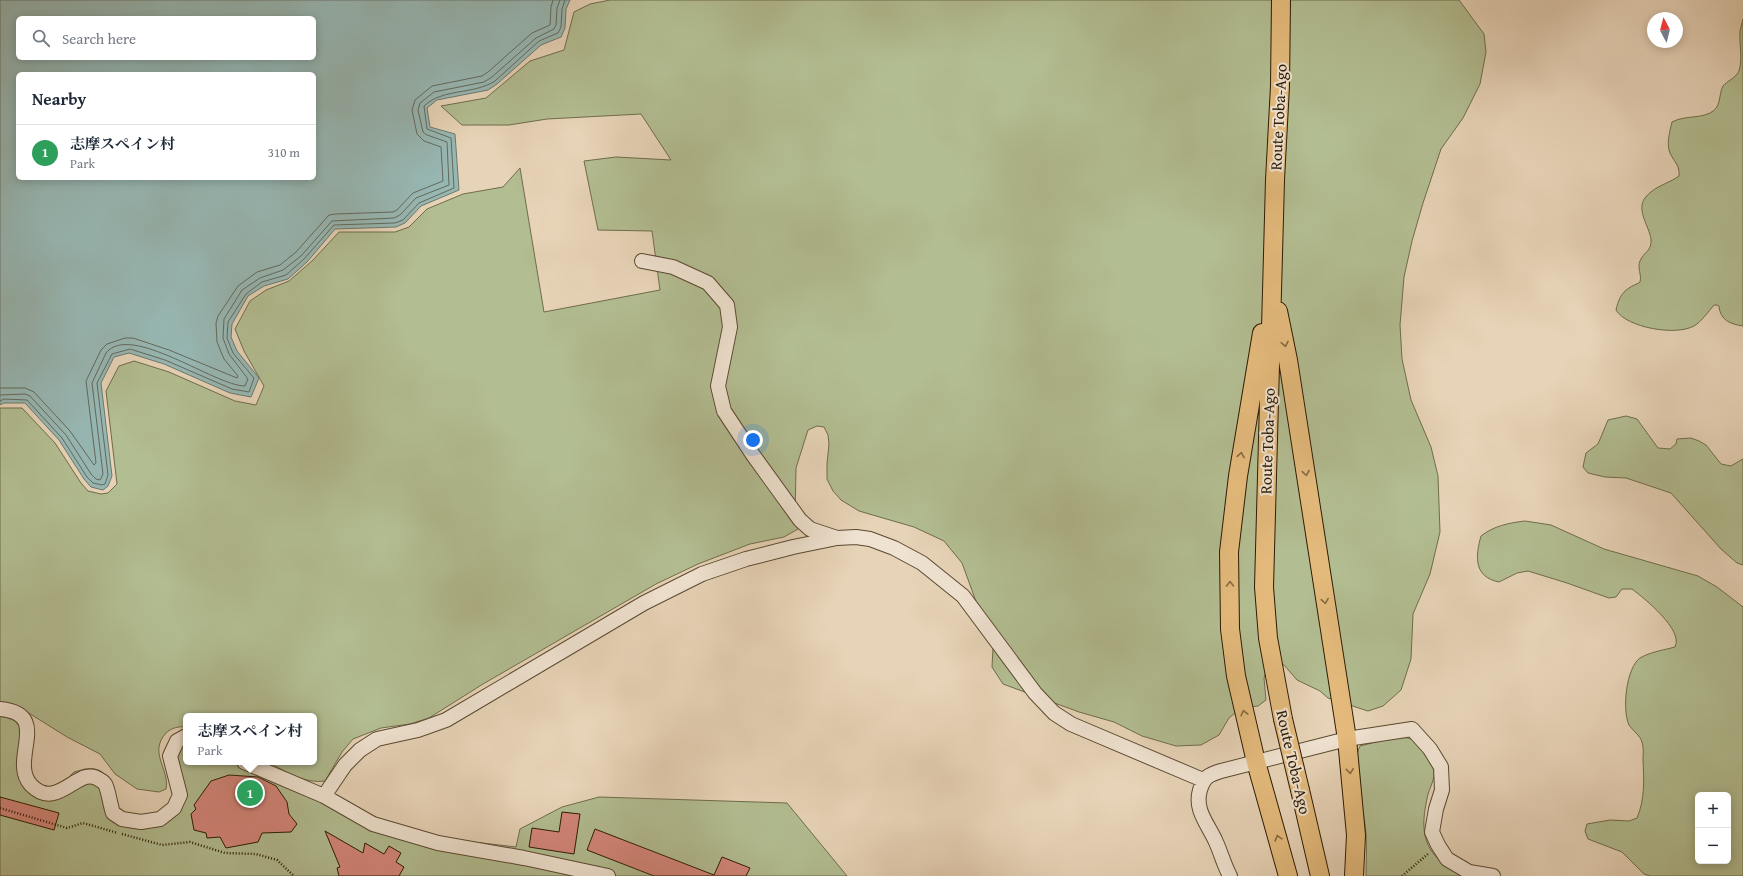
<!DOCTYPE html>
<meta charset="utf-8">
<style>
body{margin:0;font-family:"Gentium Book Plus","Noto Serif JP",serif;background:#f2f2f3;color:#1f2937}
.controls{position:absolute;right:12px;bottom:12px;display:grid;overflow:hidden;border-radius:6px;box-shadow:0 2px 10px #0003}
.controls button{width:36px;height:36px;display:grid;place-items:center;padding:0;border:0;border-bottom:1px solid #e0e1e3;background:#fff;color:#1f2937;font:20px sans-serif}
.compass{position:absolute;left:1647px;top:12px;width:36px;height:36px;border-radius:50%;background:#fff;box-shadow:0 2px 10px #0003;rotate:353deg}
.you{position:absolute;left:753px;top:440px;width:14px;height:14px;margin:-10px;border:3px solid #fff;border-radius:50%;background:#1a73e8;box-shadow:0 0 0 6px #1a73e833}
.badge{display:grid;place-items:center;width:26px;height:26px;border-radius:50%;background:#b45309;color:#fff;font-size:13px;font-weight:700}
.pin{position:absolute;translate:-50% -50%;border:2px solid #fff;box-shadow:0 1px 4px #0006}
.popup{position:absolute;left:183px;top:713px;width:134px;height:52px;box-sizing:border-box;display:grid;place-content:center;border-radius:6px;background:#fff;filter:drop-shadow(0 1px 3px #0005);font-size:13px;white-space:nowrap;color:#747a83}
.popup b{font-size:15px;color:#1f2937}
.popup::after{content:'';position:absolute;left:50%;top:100%;margin-left:-8px;border:8px solid transparent;border-top-color:#fff}
.list{margin:0;padding:0;list-style:none}
h2{display:flex;justify-content:space-between;align-items:center;height:52px;margin:0;padding:0 16px;font-size:17px}
h2 small{font-size:13px;font-weight:400;color:#747a83}
.list li{display:grid;grid-template-columns:26px 1fr auto;gap:12px;align-items:center;box-sizing:border-box;height:56px;padding:0 16px;border-top:1px solid #e0e1e3}
.list b{display:block;font-size:15px;white-space:nowrap}
.list p{margin:0;font-size:13px;white-space:nowrap;color:#747a83}
.list em{font-size:13px;font-style:normal;color:#747a83}
.icon{flex:none;width:22px;height:22px;fill:none;stroke:currentColor;stroke-width:2;stroke-linecap:round;stroke-linejoin:round}
.map{position:relative;flex:none;width:1743px;height:876px;overflow:hidden}
.search{position:absolute;background:#fff;box-shadow:0 2px 10px #0003;left:16px;top:16px;width:300px;height:44px;display:flex;align-items:center;gap:10px;box-sizing:border-box;padding:0 14px;border-radius:6px;color:#747a83;font-size:15px}
.panel{position:absolute;background:#fff;box-shadow:0 2px 10px #0003;left:16px;top:72px;width:300px;height:108px;border-radius:6px}
.map>svg:first-child{display:block}
.green{fill:#b2bd91;stroke:#6f6c4a;fill-rule:evenodd}
.water{fill:#97b7b3;stroke:#6c796d;fill-rule:evenodd}
.lines{fill:none;stroke-linecap:round;stroke-linejoin:round}
.shore{stroke:#62695c;stroke-width:1}
.building{fill:#d4867a;stroke:#2c1b04}
.minor-casing{stroke:#5b4931;stroke-width:16}
.major-casing{stroke:#2c1b04;stroke-width:20}
.path{stroke:#2c1b04;stroke-width:2.5;stroke-dasharray:1 2;stroke-linecap:butt}
.minor{stroke:#efe2d0;stroke-width:14}
.major{stroke:#e4ba7c;stroke-width:18}
.major-bridge-casing{stroke:#2c1b04;stroke-width:20;stroke-linecap:butt}
.major-bridge{stroke:#e4ba7c;stroke-width:18}
.oneway{stroke:#886a40}
.labels{text-anchor:middle;stroke-width:4;stroke-linejoin:round;paint-order:stroke}
.street-label{font-size:16px;fill:#2c1b04;stroke:#efe2d0}
</style>
<div class="map">
<svg width="1743" height="876" viewBox="0 0 1743 876">
<rect width="100%" height="100%" fill="#e7d3b7"/>
<filter id="stains"><feTurbulence type="fractalNoise" baseFrequency=".005" numOctaves="4"/><feColorMatrix values="0 0 0 0 .2 0 0 0 0 .09 0 0 0 0 .02 0 0 0 .5 -.17"/></filter>
<radialGradient id="worn" r=".72"><stop offset=".6" stop-color="#630" stop-opacity="0"/><stop offset="1" stop-color="#630" stop-opacity=".3"/></radialGradient>
<path class="green" d="M 610,0 L 1459,0 L 1484,34 L 1486,52 L 1480,84 L 1463,118 L 1441,149 L 1423,203 L 1412,241 L 1404,277 L 1400,325 L 1402,359 L 1411,400 L 1431,447 L 1438,476 L 1440,532 L 1430,574 L 1413,614 L 1411,659 L 1401,690 L 1383,706 L 1368,711 L 1328,698 L 1320,691 L 1297,680 L 1284,665 L 1276,664 L 1267,668 L 1264,678 L 1266,700 L 1258,706 L 1241,708 L 1229,718 L 1219,735 L 1201,745 L 1176,746 L 1142,736 L 1114,722 L 1079,712 L 1003,684 L 992,667 L 993,648 L 962,563 L 944,541 L 914,527 L 859,511 L 841,500 L 833,491 L 827,479 L 827,464 L 829,444 L 828,435 L 824,427 L 817,426 L 808,430 L 796,468 L 795,517 L 800,524 L 798,529 L 784,537 L 750,544 L 698,564 L 656,584 L 483,684 L 429,718 L 410,724 L 381,728 L 353,739 L 342,752 L 325,781 C 304,784 286,771 267,762 L 314,762 L 314,716 L 186,716 L 186,727 C 179,726 171,728 166,733 C 148,753 170,769 166,789 L 159,792 L 137,789 L 115,774 L 100,754 L 67,737 L 24,710 L 13,705 L 0,704 L 0,408 L 22,408 L 55,443 L 81,483 L 88,491 L 101,494 L 108,493 L 117,484 L 106,391 L 119,366 L 134,361 L 169,372 L 235,401 L 256,405 L 264,386 L 244,351 L 235,329 L 250,301 L 266,290 L 289,281 L 312,261 L 339,232 L 395,232 L 409,227 L 427,209 L 463,194 L 503,187 L 520,168 L 544,312 L 660,290 L 652,231 L 598,230 L 584,161 L 616,157 L 671,160 L 641,114 L 547,119 L 509,125 L 462,125 L 441,106 L 486,98 L 530,61 L 564,50 L 574,12 L 590,4 Z
M 1743,19 L 1743,326 C 1730,324 1720,320 1719,306 L 1717,305 L 1714,305 C 1708,312 1702,321 1694,326 C 1676,336 1627,328 1616,310 C 1618,301 1621,293 1629,288 C 1633,285 1636,285 1640,282 C 1642,275 1637,268 1640,261 C 1644,251 1652,252 1651,239 C 1649,226 1636,210 1645,198 C 1654,186 1668,184 1679,176 C 1680,165 1674,162 1670,153 C 1666,144 1670,131 1672,122 C 1686,115 1697,119 1710,113 C 1722,107 1718,96 1723,86 C 1727,81 1736,78 1739,71 C 1743,58 1739,44 1740,31 C 1741,27 1742,23 1743,19 Z
M 1626,416 L 1637,419 L 1658,448 L 1670,449 L 1676,444 L 1677,439 L 1691,438 L 1699,441 L 1706,445 L 1721,464 L 1731,466 L 1743,459 L 1743,565 L 1737,563 L 1721,549 L 1671,493 L 1626,478 L 1605,477 L 1588,473 L 1583,467 L 1586,453 L 1598,444 L 1608,420 Z
M 1525,521 L 1551,525 L 1604,549 L 1698,576 L 1717,587 L 1743,607 L 1743,876 L 1650,876 L 1644,874 L 1622,852 L 1588,839 L 1585,831 L 1587,824 L 1610,820 L 1629,821 L 1637,818 C 1645,799 1644,780 1643,760 C 1643,755 1644,747 1642,742 C 1640,735 1633,731 1629,725 C 1622,710 1626,668 1640,658 C 1650,652 1664,650 1675,647 C 1684,630 1644,598 1632,589 L 1622,589 L 1616,597 L 1609,598 L 1567,583 L 1528,571 L 1517,573 L 1499,582 C 1474,577 1475,557 1481,536 C 1494,526 1508,523 1525,521 ZM 1698,795 L 1728,795 L 1728,861 L 1698,861 Z
M 0,705 L 32,725 L 33,745 L 28,762 L 29,775 L 47,789 L 60,786 L 74,772 L 85,769 L 94,769 L 102,772 L 109,779 L 114,805 L 124,815 L 159,815 L 173,799 C 173,795 174,790 173,786 C 172,779 167,772 165,765 C 160,747 172,737 186,730 L 186,762 L 262,762 L 388,823 L 440,838 L 516,847 L 520,829 L 562,807 L 599,797 L 787,803 L 847,876 L 0,876 Z
M 1392,738 C 1397,738 1403,737 1408,738 C 1422,741 1436,762 1434,776 C 1433,782 1430,788 1428,794 C 1422,821 1419,845 1444,864 C 1449,868 1455,873 1462,876 L 1366,876 C 1366,863 1367,849 1366,835 C 1365,810 1349,768 1360,746 Z"/>
<path class="water" d="M 0,0 L 570,0 L 566,9 L 565,28 L 561,37 L 541,45 L 497,84 L 488,90 L 437,100 L 427,108 L 430,127 L 455,134 L 459,190 L 421,206 L 405,223 L 396,227 L 335,229 L 307,262 L 288,279 L 264,286 L 248,296 L 232,324 L 231,337 L 237,351 L 259,378 L 251,397 L 230,393 L 164,364 L 129,353 L 114,357 L 101,383 L 112,476 L 108,486 L 103,490 L 91,487 L 84,479 L 59,440 L 25,403 L 4,403 L 0,405 ZM 18,18 L 314,18 L 314,58 L 18,58 ZM 18,74 L 314,74 L 314,178 L 18,178 Z"/>
<g class="lines">
<path class="shore" d="M 0,388 L 25,388 L 34,392 L 70,431 L 94,465 L 96,463 L 86,381 L 101,350 L 107,344 L 125,338 L 133,338 L 169,350 L 237,378 L 238,376 L 224,359 L 217,342 L 216,323 L 218,316 L 238,286 L 257,272 L 280,265 L 296,252 L 329,215 L 336,214 L 393,212 L 397,210 L 413,193 L 443,181 L 441,147 L 424,141 L 417,134 L 412,110 L 415,100 L 432,86 L 482,76 L 488,72 L 532,33 L 550,25 L 551,7 L 553,0
M 0,395 L 25,394 L 30,396 L 66,435 L 91,474 L 96,479 L 100,480 L 103,474 L 92,383 L 106,353 C 130,322 215,386 245,386 L 248,379 L 229,354 L 223,338 L 224,319 L 242,290 L 260,278 L 283,270 L 301,256 L 332,221 L 394,218 L 400,215 L 416,198 L 449,185 L 447,142 L 427,135 L 423,132 L 418,110 L 420,103 L 434,92 L 484,82 L 492,77 L 536,38 L 554,29 L 556,25 L 557,8 L 560,0
M 0,401 L 4,399 L 27,400 L 62,438 L 87,477 L 93,483 L 102,485 L 105,484 L 108,475 L 97,383 L 112,354 L 130,349 L 165,360 L 232,389 L 249,392 L 254,378 L 233,353 L 227,338 L 228,322 L 246,294 L 262,282 L 286,275 L 304,259 L 334,225 L 395,223 L 403,220 L 419,203 L 454,188 L 451,138 L 427,129 L 424,106 C 443,88 473,95 495,81 L 539,41 L 558,33 L 561,27 L 562,9 L 565,0"/>
</g>
<path class="building" d="M 229,775 L 258,777 L 276,786 L 287,802 L 289,814 L 297,824 L 291,832 L 262,833 L 258,842 L 226,848 L 220,837 L 207,838 L 206,833 L 194,830 L 191,814 L 196,809 L 194,805 L 211,781 Z
M 0,797 L 59,813 L 54,830 L 0,815 Z
M 562,812 L 580,814 L 574,854 L 529,847 L 532,828 L 559,832 Z
M 595,829 L 714,875 L 722,857 L 750,868 L 746,876 L 654,876 L 587,850 Z
M 325,831 L 363,853 L 365,843 L 384,854 L 389,846 L 401,853 L 396,862 L 404,867 L 399,876 L 339,876 L 337,868 L 340,867 Z"/>
<g class="lines">
<defs>
<path id="minor" d="M 642,261 L 673,267 L 708,283 L 727,305 L 730,327 L 718,386 L 724,411 L 753,455 L 800,520 L 810,529 L 837,538
M 0,709 C 53,714 8,760 31,785 C 58,813 79,763 100,780 C 102,781 105,783 106,786 C 109,794 110,804 113,813 L 122,819 L 141,822 L 160,819 L 174,808 L 180,795 L 170,756 L 177,741 L 186,736
M 244,762 L 324,796 L 373,824 L 438,843 L 524,858 L 608,876
M 324,796 L 345,765 L 360,750 L 377,739 L 418,730 L 446,720 L 644,603 L 702,574 L 746,559 L 793,547 L 837,538 L 856,537 L 870,539 L 894,548 L 922,563 L 963,596 L 1035,693 L 1054,713 L 1071,724 L 1203,780
M 1230,876 C 1224,865 1221,853 1216,842 C 1208,824 1194,810 1200,790 C 1204,777 1208,775 1221,771 L 1347,739 L 1412,729 L 1430,749 L 1441,767 L 1442,790 L 1436,809 L 1432,832 L 1438,845 L 1447,859 L 1469,872 L 1493,876"/>
<path id="major" d="M 1281,0 L 1280,86 L 1275,180 L 1264,587 L 1268,638 L 1283,719
M 1278,311 L 1288,360 L 1347,739 L 1356,835 L 1354,876
M 1262,333 L 1238,476 L 1229,552 L 1230,629 L 1236,676 L 1256,762 L 1288,876
M 1300,790 L 1320,876"/>
</defs>
<use href="#minor" class="minor-casing"/>
<use href="#major" class="major-casing"/>
<path class="path" d="M 0,808 L 67,828 L 83,823 L 118,833
M 122,834 L 162,845 L 190,842 L 225,853 L 256,854 L 277,860 L 294,876
M 1402,876 L 1429,853"/>
<use href="#minor" class="minor"/>
<use href="#major" class="major"/>
<defs>
<path id="major-bridge" d="M 1283,719 L 1300,790"/>
</defs>
<use href="#major-bridge" class="major-bridge-casing"/>
<use href="#major-bridge" class="major-bridge"/>
</g>
<defs><path id="oneway-chevron" d="M-2-3.5L2.5 0L-2 3.5" fill="none" stroke-width="1.6" stroke-linecap="round" stroke-linejoin="round"/></defs>
<g class="oneway">
<use href="#oneway-chevron" transform="translate(1285 344) rotate(79)"/>
<use href="#oneway-chevron" transform="translate(1241 455) rotate(-81)"/>
<use href="#oneway-chevron" transform="translate(1306 473) rotate(81)"/>
<use href="#oneway-chevron" transform="translate(1230 584) rotate(-91)"/>
<use href="#oneway-chevron" transform="translate(1325 601) rotate(81)"/>
<use href="#oneway-chevron" transform="translate(1244 713) rotate(-104)"/>
<use href="#oneway-chevron" transform="translate(1350 771) rotate(84)"/>
<use href="#oneway-chevron" transform="translate(1278 838) rotate(-106)"/>
</g>
<g class="labels">
<g class="street-label">
<text transform="translate(1278 117) rotate(-87)" y="6">Route Toba-Ago</text>
<text transform="translate(1267 441) rotate(-88)" y="6">Route Toba-Ago</text>
<text transform="translate(1294 762) rotate(77)" y="6">Route Toba-Ago</text>
</g>
</g>
<rect width="100%" height="100%" filter="url(#stains)"/>
<rect width="100%" height="100%" fill="url(#worn)"/>
</svg>
<div class="controls">
<button>+</button>
<button>−</button>
</div>
<svg class="compass" viewBox="-18 -18 36 36"><path d="M0-13l5 13h-10z" fill="#e53935"/><path d="M0 13l5-13h-10z" fill="#747a83"/></svg>
<div class="you"></div>
<div class="pin badge" style="left:250px;top:793px;background:#2e9e5b">1</div>
<div class="popup"><b>志摩スペイン村</b>Park</div>
<div class="search"><svg class="icon" aria-label="search" viewBox="0 0 24 24"><circle cx="10" cy="10" r="6"/><path d="M15 15l6 6"/></svg>Search here</div>
<section class="panel">
<h2>Nearby<small></small></h2>
<ul class="list">
<li><span class="badge" style="background:#2e9e5b">1</span><div><b>志摩スペイン村</b><p>Park</p></div><em>310 m</em></li>
</ul>
</section>
</div>
